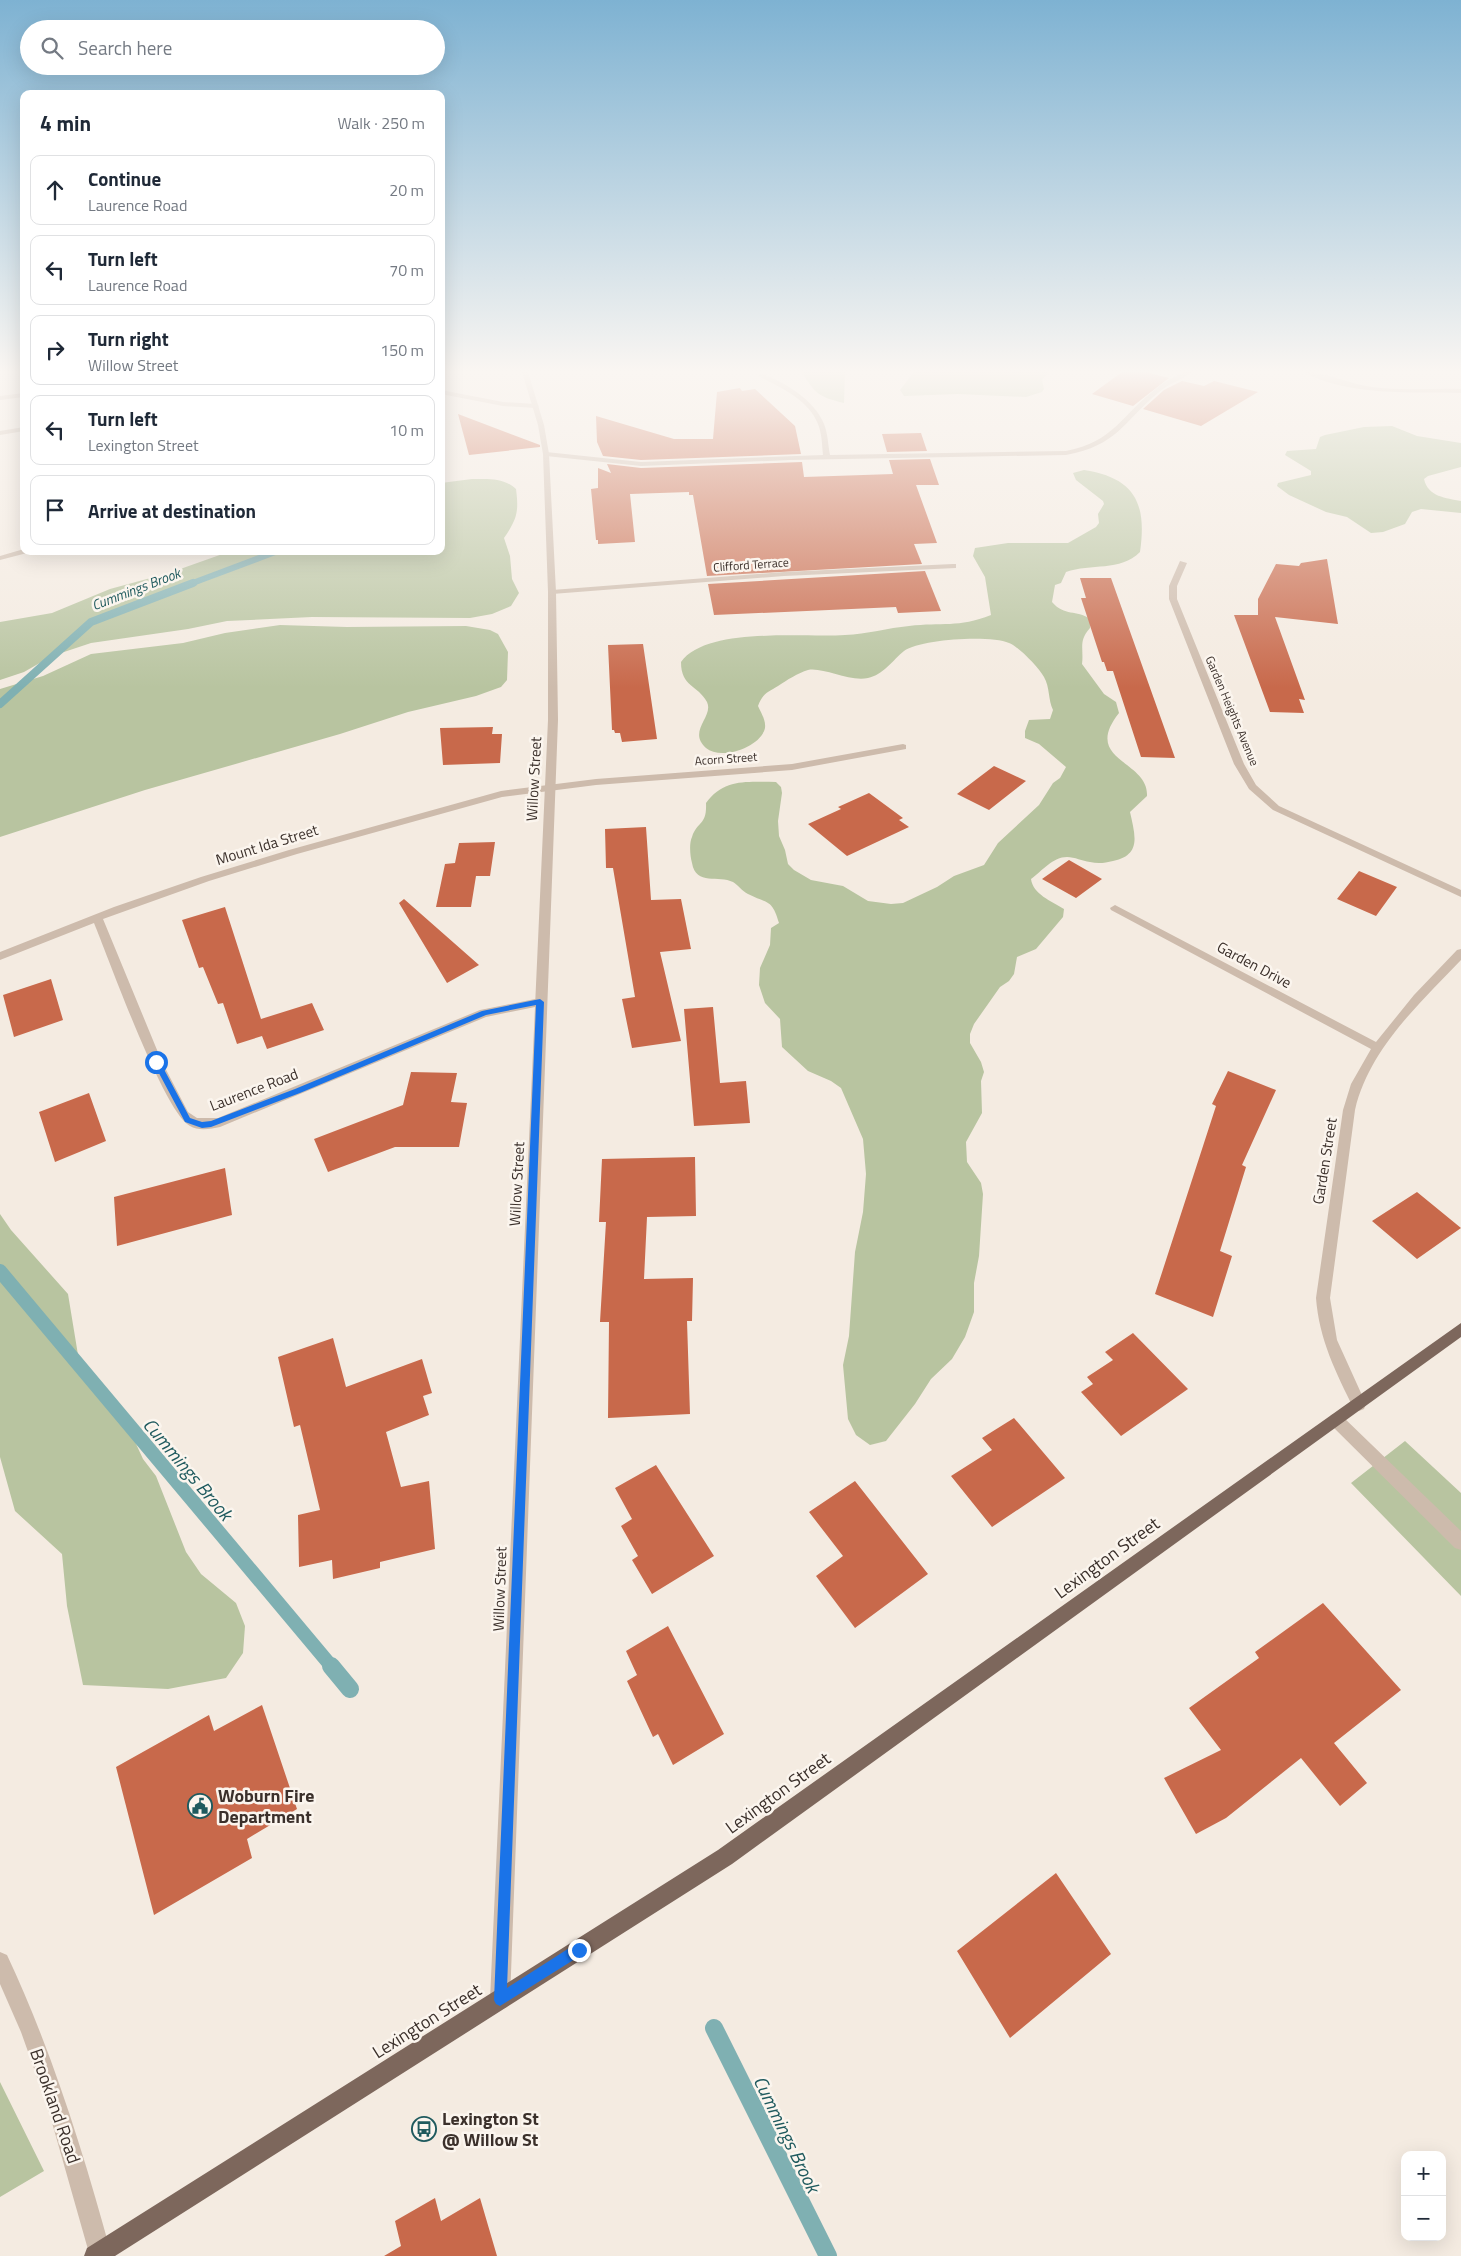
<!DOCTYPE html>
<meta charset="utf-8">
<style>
body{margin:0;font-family:"Titillium Web",sans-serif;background:#f6f6f7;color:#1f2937}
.controls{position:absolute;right:15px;bottom:15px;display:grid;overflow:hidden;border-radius:10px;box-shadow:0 5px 20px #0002}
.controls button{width:45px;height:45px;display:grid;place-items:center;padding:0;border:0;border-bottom:1px solid #e0e1e3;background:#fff;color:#1f2937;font:25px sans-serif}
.stop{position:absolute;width:15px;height:15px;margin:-11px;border:4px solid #1a73e8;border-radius:50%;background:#fff}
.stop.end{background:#1a73e8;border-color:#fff;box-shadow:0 1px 5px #0008}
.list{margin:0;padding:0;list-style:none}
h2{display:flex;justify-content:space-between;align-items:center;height:65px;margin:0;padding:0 20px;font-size:21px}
h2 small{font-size:16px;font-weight:400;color:#747a83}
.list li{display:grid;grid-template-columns:32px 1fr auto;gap:15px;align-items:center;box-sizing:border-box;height:70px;margin:0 10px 10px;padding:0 10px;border:1px solid #e0e1e3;border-radius:10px}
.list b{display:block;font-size:19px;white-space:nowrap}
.list p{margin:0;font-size:16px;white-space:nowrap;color:#747a83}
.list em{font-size:16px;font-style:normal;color:#747a83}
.icon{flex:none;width:28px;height:28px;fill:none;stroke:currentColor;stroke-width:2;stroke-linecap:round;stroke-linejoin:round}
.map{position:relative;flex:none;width:1461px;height:2256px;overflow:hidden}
.search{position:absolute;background:#fff;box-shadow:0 5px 20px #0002;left:20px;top:20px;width:425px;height:55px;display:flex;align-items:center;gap:12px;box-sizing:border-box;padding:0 18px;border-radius:28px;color:#747a83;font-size:19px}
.panel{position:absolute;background:#fff;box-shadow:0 5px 20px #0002;left:20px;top:90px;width:425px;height:465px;border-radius:10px}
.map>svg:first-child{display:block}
.green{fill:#b8c4a0}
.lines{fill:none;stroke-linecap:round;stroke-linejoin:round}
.stream-far3{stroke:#7fb0b2;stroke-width:6}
.stream-far2{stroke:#7fb0b2;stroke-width:8}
.stream-far1{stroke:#7fb0b2;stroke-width:14}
.stream{stroke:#7fb0b2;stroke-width:18}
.building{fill:#c8694b}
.service{fill:#cdbbac;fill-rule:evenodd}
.minor{fill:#cdbbac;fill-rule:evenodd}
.tertiary{fill:#cdbbac;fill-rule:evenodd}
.primary{fill:#7d675c;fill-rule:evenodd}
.route{fill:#1a73e8}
.labels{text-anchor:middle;stroke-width:5;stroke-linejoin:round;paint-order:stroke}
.far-street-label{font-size:12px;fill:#3b302b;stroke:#fbf5ee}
.far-water-label{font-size:14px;font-style:italic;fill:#1f5a5e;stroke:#fbf5ee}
.street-label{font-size:15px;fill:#3b302b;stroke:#fbf5ee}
.near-street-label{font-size:18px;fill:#3b302b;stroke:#fbf5ee}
.near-poi-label{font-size:18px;font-weight:bold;fill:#3b302b;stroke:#fbf5ee;text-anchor:start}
.near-water-label{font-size:19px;font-style:italic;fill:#1f5a5e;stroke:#fbf5ee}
</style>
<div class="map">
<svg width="1461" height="2256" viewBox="0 0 1461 2256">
<rect width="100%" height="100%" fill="#f4ebe1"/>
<path class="green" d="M 802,372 L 845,372 L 844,403 C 819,397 815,394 802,372 Z
M 914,372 L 1049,372 L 1042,380 L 1044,389 L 1042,392 L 1026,397 L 958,394 L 904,396 L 900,390 Z
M 1392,426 L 1417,436 L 1461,443 L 1461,467 L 1428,476 L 1424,479 C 1428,497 1446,498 1461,501 L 1461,513 L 1421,509 L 1412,512 L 1405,524 L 1383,532 L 1371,533 L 1347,517 L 1326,512 L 1289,495 L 1277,486 L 1278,483 L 1311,475 L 1311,471 L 1285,455 L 1287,451 L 1316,449 L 1320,437 L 1325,435 L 1364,427 Z
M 1084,470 C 1135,478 1147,503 1140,552 C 1120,572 1091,563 1066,572 L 1061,583 L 1055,585 L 1052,602 C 1065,617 1076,609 1090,619 L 1090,628 C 1078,641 1084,649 1082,664 L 1104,694 L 1116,702 L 1119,713 C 1081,761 1149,760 1147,796 L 1130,812 C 1135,835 1142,855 1113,861 C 1105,863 1098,864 1090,862 C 1082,861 1075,857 1067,857 C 1053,857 1042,871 1031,879 C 1033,894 1051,901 1064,909 L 1063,917 L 1036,949 L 1017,957 L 1014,974 L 1009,981 L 1000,987 L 974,1024 L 970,1034 L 970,1043 L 981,1062 L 984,1072 L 981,1081 L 982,1113 L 966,1142 L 967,1162 L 981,1183 L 983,1194 L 979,1256 L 974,1283 L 974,1312 L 965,1337 L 952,1359 L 931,1379 L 915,1404 L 886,1441 L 870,1445 L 856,1435 L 848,1419 L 843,1365 L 849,1336 L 855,1252 L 863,1212 L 866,1174 L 863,1139 L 841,1088 L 831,1081 L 808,1071 L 782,1047 L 780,1019 L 765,1003 L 759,985 L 760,968 L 770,945 L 771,928 L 779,923 C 772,899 768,904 748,894 C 742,891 738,885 733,882 C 719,875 696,886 692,863 C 690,856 689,843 692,837 C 698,820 707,826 706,803 C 724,778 748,782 776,782 L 781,787 L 782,793 L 778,821 L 779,836 L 785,850 L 788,864 L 794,870 L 811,880 L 843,886 L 868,901 L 891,904 L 903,903 L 937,887 L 954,876 L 984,865 L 998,843 L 1039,805 L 1053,783 L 1060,778 L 1066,767 L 1039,744 L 1025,738 L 1025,731 L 1029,720 L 1050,719 L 1053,710 C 1048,700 1050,687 1044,677 C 1039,668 1018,646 1009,643 C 990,635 921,639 904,651 C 893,660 883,675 868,678 C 849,682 823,667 808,670 C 798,673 787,680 778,686 C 768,692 762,694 758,706 C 761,713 766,720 765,728 C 761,747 721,761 706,748 C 687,731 714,717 707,702 C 698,685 681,687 681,662 C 707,626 804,638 845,635 C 867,634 888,628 909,626 C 942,622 958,628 991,615 L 985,577 L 973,556 L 975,548 L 1008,543 L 1068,543 L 1096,527 L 1099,523 L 1098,514 L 1104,504 L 1103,501 L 1076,480 L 1073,473 Z
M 472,479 C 488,479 503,477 516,489 C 519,512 517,519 504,538 L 510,556 L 512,579 L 519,593 L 511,606 L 492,614 L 470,618 L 312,617 L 227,621 L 188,629 L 91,643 L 52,656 L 24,672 L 0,680 L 0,622 L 52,613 L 110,589 L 169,573 L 231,551 L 441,551 L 441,483 Z
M 280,625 L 347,627 L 466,626 L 490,630 L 498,634 L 508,652 L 507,680 L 501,687 L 476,696 L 408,712 L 340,734 L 145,790 L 0,837 L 0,689 L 43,676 L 91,654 L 183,643 L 225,633 Z
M 0,1214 L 11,1230 L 68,1294 L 79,1361 L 119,1407 L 143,1459 L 156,1476 L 186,1552 L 201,1574 L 236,1603 L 245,1626 L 243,1653 L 226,1678 L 168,1689 L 83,1685 L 67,1606 L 62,1554 L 15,1511 L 0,1457 Z
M 1405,1441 L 1461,1493 L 1461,1596 L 1351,1483 Z
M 0,2082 L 44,2171 L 0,2197 Z"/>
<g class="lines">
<path class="stream-far3" d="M 190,584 L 278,551"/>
<path class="stream-far2" d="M 0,704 L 91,622 L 193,583"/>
<path class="stream-far1" d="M 0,1271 L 332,1667"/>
<path class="stream" d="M 331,1666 L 350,1689
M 714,2028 L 828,2256"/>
</g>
<path class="building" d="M 1122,372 L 1146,372 L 1169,378 L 1133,406 L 1092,394 Z
M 1182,381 L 1204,386 L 1214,381 L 1258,392 L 1201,426 L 1143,409 L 1164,390 Z
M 740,388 L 742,391 L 755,389 L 795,426 L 801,454 L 641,460 L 603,456 L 597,442 L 596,416 L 674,439 L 713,439 L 717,392 Z
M 458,414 L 540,445 L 540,447 L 469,455 Z
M 921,433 L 927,451 L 887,452 L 882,434 Z
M 930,459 L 939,485 L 916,485 L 937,543 L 914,544 L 922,564 L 707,576 L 693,495 L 689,495 L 689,492 L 630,494 L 635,542 L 598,544 L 598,540 L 596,540 L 591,489 L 598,488 L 598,468 L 611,473 L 607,464 L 641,468 L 802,462 L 804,477 L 893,474 L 889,460 Z
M 1327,559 L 1338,624 L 1275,617 L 1305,700 L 1299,699 L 1304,713 L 1270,712 L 1234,615 L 1258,615 L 1258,599 L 1276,564 L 1299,566 L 1301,563 Z
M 925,571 L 941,611 L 898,613 L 896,607 L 714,615 L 708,584 Z
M 1080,578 L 1111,578 L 1175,758 L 1141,757 L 1113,671 L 1107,671 L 1104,662 L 1102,662 L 1081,598 L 1086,598 Z
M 643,644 L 657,739 L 622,742 L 620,733 L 615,733 L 614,730 L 612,730 L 608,645 Z
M 493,727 L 492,734 L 502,734 L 500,763 L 443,765 L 440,728 Z
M 994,766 L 1026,781 L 989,810 L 957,794 Z
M 869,793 L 903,818 L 899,820 L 909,827 L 847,856 L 808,824 L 841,809 L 838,807 Z
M 646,827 L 651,900 L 681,899 L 691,949 L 660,952 L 681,1041 L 632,1048 L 622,999 L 635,997 L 613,868 L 606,868 L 605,829 Z
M 495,842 L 490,876 L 476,876 L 471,907 L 436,907 L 445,864 L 455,863 L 459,843 Z
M 1069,860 L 1102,879 L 1076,898 L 1042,879 Z
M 1359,871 L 1397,887 L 1376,916 L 1337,899 Z
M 404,899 L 479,965 L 447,983 L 399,903 Z
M 225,907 L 261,1019 L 312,1003 L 324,1030 L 267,1049 L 262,1036 L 237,1044 L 223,1003 L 218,1004 L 203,967 L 199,968 L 182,920 Z
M 51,979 L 63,1020 L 14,1037 L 3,995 Z
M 713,1007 L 720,1083 L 746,1081 L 750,1123 L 694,1126 L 684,1009 Z
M 1228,1071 L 1276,1090 L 1242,1165 L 1246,1167 L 1220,1251 L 1232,1256 L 1213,1317 L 1155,1294 L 1216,1106 L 1212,1104 Z
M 411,1072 L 457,1073 L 451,1102 L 467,1103 L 459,1147 L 395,1147 L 328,1172 L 314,1139 L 403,1105 Z
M 89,1093 L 106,1141 L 55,1162 L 39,1112 Z
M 695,1157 L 696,1216 L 647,1217 L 644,1279 L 693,1278 L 692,1321 L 687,1321 L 690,1414 L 608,1418 L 609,1322 L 600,1322 L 606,1222 L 599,1222 L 602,1159 Z
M 225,1168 L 232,1215 L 117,1246 L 114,1197 Z
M 1417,1192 L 1461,1228 L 1417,1259 L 1372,1221 Z
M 1133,1333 L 1188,1389 L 1121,1436 L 1081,1392 L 1093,1384 L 1087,1377 L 1113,1360 L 1105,1352 Z
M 333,1338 L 346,1387 L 422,1359 L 432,1393 L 423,1396 L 429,1415 L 386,1432 L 401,1487 L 429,1481 L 435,1549 L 380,1562 L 380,1568 L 333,1579 L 332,1560 L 299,1567 L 298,1515 L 320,1510 L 300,1425 L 294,1427 L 278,1357 Z
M 1014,1418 L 1065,1478 L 992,1527 L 951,1476 L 992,1450 L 982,1438 Z
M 656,1465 L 714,1556 L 652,1594 L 632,1560 L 638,1556 L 621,1526 L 632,1519 L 615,1488 Z
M 855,1481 L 928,1574 L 855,1628 L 816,1576 L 843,1556 L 809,1512 Z
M 1323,1603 L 1401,1690 L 1334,1743 L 1367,1783 L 1340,1806 L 1301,1758 L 1226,1818 L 1196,1834 L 1164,1778 L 1221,1750 L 1189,1708 L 1259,1658 L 1255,1652 Z
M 668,1626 L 724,1734 L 673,1765 L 658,1734 L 653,1737 L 627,1681 L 637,1675 L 626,1651 Z
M 262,1705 L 297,1809 L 247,1839 L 252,1858 L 154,1915 L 116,1767 L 209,1715 L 214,1731 Z
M 1056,1873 L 1111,1954 L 1010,2038 L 957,1951 Z
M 435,2198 L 441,2221 L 480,2198 L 497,2256 L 384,2256 L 401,2246 L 395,2221 Z"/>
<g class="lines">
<path class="service" d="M 24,393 L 24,397 L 0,400 L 0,396 Z
M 1336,1413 L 1341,1415 L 1461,1531 L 1461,1550 L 1455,1548 L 1331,1425 L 1329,1420 L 1331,1415 Z"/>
<path class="minor" d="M 1184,372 L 1192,372 C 1182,380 1169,383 1159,392 C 1122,423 1118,445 1066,455 L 790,460 L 641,466 L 546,456 L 543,454 L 546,452 L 641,462 L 823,455 C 822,445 822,434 818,424 C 809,400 780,387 758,376 L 760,373 C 784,382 814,399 824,424 C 828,434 828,445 830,455 L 1066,451 C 1114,442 1122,414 1157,388 C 1165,381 1174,377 1184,372 Z
M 1304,372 C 1327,372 1349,384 1372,387 C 1401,391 1432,388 1461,389 L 1461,393 C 1415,392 1345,396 1304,372 Z
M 441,390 L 503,402 L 536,404 L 539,406 L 536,408 L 503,406 L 441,394 Z
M 24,427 L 24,431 L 0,435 L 0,431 Z
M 24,549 L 24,551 L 28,551 L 27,553 L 0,560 L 0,556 Z
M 1180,561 L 1187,563 L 1177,586 L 1177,599 L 1244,764 L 1256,785 L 1279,806 L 1461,890 L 1461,897 L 1273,810 L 1249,789 L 1234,764 L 1169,599 L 1169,586 Z
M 953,564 L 956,564 L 956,568 L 784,576 L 552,594 L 548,592 L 552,590 L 784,572 Z
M 903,744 L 906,745 L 906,749 L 792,770 L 596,785 L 502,797 L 297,854 L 209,881 L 103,919 L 162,1062 L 188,1112 L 197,1118 L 218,1118 L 480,1010 L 540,998 L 546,1002 L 540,1006 L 486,1017 L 220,1127 C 211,1129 198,1131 190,1126 C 164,1113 108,957 94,923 L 0,960 L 0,952 L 114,907 L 201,877 L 289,850 L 501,791 L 596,779 L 792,764 Z
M 1115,905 L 1376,1042 L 1414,995 L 1457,950 L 1461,949 L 1461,960 C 1420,1003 1369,1049 1355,1110 L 1330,1298 L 1337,1340 L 1366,1404 L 1364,1409 L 1359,1411 L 1354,1409 C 1336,1373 1319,1339 1316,1298 L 1343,1110 L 1351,1084 L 1371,1049 L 1111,910 L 1110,908 Z
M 0,1952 L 7,1955 C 52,2051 83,2151 111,2253 L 110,2256 L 90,2256 L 89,2253 L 47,2105 L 21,2032 L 0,1984 Z"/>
<path class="tertiary" d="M 522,372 L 528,372 L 544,425 L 549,454 L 556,592 L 558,720 L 510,2000 L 507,2007 L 500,2010 L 493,2007 L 490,2000 L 548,720 L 548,592 L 543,454 L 538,425 Z"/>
<path class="primary" d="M 1461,1323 L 1461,1337 L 732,1864 L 115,2256 L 84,2256 L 87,2248 L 718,1850 Z"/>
</g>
<linearGradient id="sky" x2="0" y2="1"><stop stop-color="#7eb2d2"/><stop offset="0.54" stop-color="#faf6f2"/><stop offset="1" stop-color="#faf6f2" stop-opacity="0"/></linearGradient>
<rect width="1461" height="688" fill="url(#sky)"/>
<path class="route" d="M 540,999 L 544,1002 L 507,1988 L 574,1945 L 579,1943 L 583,1945 L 585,1950 L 583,1954 L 500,2006 L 496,2004 L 494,2000 L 536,1005 L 486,1015 L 300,1093 L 211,1127 L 202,1128 L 185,1122 L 153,1062 L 154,1060 L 159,1060 L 190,1118 L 202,1122 L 211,1121 L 295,1089 L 482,1011 Z"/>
<defs>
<symbol id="civic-ring" viewBox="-11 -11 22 22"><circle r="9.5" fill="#fbf5ee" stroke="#1f5a5e" stroke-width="1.5"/><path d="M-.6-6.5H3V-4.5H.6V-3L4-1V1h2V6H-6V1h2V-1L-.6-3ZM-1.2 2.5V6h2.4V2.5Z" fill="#1f5a5e"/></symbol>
<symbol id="bus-ring" viewBox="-11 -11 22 22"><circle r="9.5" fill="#fbf5ee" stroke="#1f5a5e" stroke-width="1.5"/><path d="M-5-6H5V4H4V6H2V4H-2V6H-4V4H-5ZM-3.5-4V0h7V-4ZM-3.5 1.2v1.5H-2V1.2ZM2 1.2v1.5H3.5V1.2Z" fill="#1f5a5e"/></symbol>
</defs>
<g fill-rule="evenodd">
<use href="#civic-ring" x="186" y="1792" width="28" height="28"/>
<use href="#bus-ring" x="410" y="2115" width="28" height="28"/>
</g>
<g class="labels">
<g class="far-street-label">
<text transform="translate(751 565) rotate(-4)" y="4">Clifford Terrace</text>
<text transform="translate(1232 711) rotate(67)" y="4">Garden Heights Avenue</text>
<text transform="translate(726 759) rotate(-4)" y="4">Acorn Street</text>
</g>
<g class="far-water-label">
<text transform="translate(136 589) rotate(-21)" y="5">Cummings Brook</text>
</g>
<g class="street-label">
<text transform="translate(534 779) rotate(-87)" y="5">Willow Street</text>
<text transform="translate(267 845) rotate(-17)" y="5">Mount Ida Street</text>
<text transform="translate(1254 965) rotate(28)" y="5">Garden Drive</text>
<text transform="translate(254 1090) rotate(-21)" y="5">Laurence Road</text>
<text transform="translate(1325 1161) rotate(-81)" y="5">Garden Street</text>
<text transform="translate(517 1184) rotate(-87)" y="5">Willow Street</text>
<text transform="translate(500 1589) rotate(-88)" y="5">Willow Street</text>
</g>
<g class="near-street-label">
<text transform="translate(1107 1558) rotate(-36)" y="6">Lexington Street</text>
<text transform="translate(778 1793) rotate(-36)" y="6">Lexington Street</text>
<text transform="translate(427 2021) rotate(-32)" y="6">Lexington Street</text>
<text transform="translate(55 2106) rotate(71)" y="6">Brookland Road</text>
</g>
<g class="near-poi-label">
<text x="218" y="1802">Woburn Fire<tspan x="218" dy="21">Department</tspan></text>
<text x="442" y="2125">Lexington St<tspan x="442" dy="21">@ Willow St</tspan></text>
</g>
<g class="near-water-label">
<text transform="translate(188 1469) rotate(50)" y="7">Cummings Brook</text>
<text transform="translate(787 2134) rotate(64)" y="7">Cummings Brook</text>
</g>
</g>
</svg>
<div class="controls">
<button>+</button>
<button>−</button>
</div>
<div class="stop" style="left:156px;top:1062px"></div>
<div class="stop end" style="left:579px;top:1950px"></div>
<div class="search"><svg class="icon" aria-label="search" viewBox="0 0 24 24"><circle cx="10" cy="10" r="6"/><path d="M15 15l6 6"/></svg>Search here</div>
<section class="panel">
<h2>4 min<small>Walk · 250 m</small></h2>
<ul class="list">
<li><svg class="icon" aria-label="ahead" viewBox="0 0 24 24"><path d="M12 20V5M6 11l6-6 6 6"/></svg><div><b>Continue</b><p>Laurence Road</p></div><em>20 m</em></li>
<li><svg class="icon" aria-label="left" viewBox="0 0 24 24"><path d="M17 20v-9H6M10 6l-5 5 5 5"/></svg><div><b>Turn left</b><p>Laurence Road</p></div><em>70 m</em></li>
<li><svg class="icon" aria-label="right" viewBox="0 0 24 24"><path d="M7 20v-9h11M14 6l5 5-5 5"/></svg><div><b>Turn right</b><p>Willow Street</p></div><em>150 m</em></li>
<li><svg class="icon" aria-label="left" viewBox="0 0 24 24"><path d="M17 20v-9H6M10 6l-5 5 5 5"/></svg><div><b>Turn left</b><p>Lexington Street</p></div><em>10 m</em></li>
<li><svg class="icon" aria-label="arrive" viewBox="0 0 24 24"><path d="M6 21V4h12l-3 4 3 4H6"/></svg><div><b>Arrive at destination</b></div></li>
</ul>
</section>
</div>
